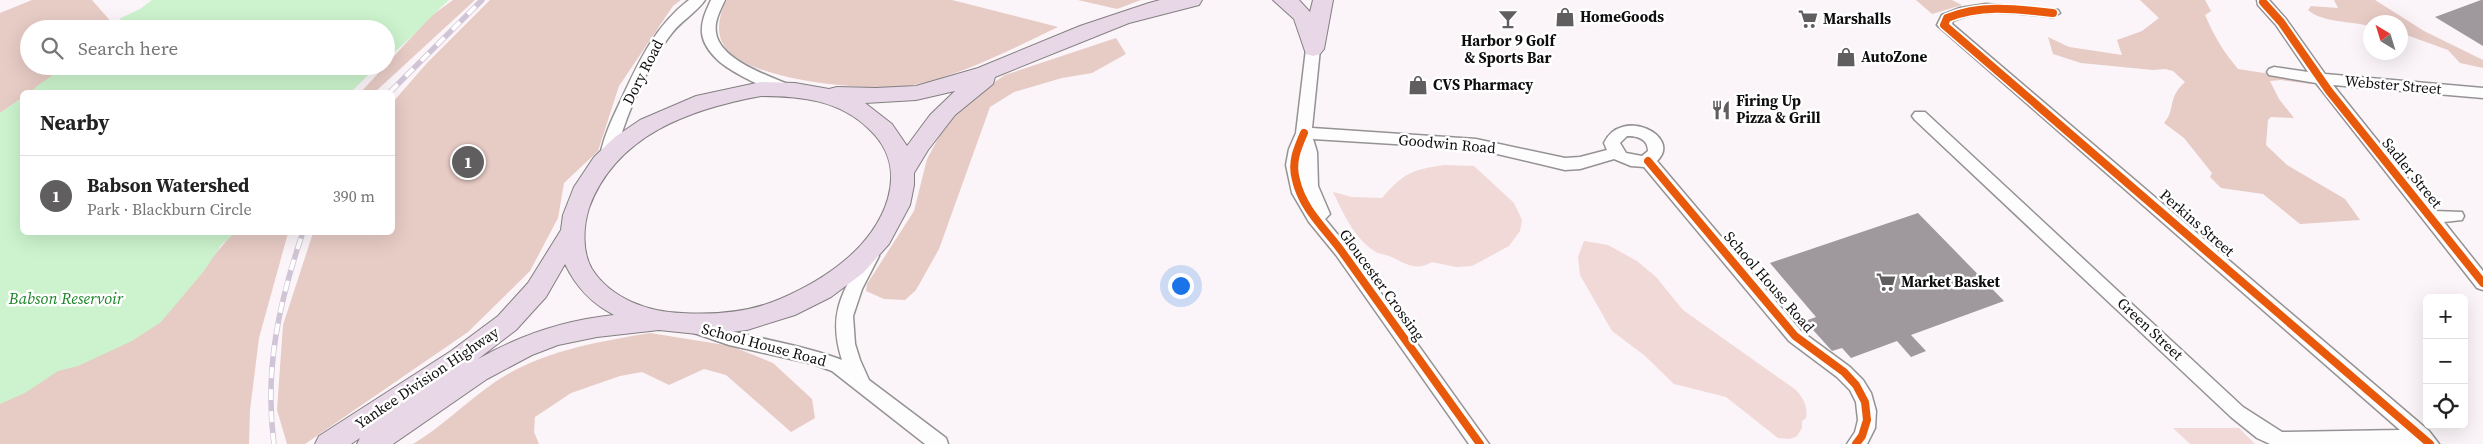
<!DOCTYPE html>
<meta charset="utf-8">
<style>
body{margin:0;font-family:"Source Serif 4",serif;background:#f6f6f6;color:#222}
.controls{position:absolute;right:15px;bottom:15px;display:grid;overflow:hidden;border-radius:8px;box-shadow:0 5px 20px #0002}
.controls button{width:45px;height:45px;display:grid;place-items:center;padding:0;border:0;border-bottom:1px solid #e0e0e0;background:#fff;color:#222;font:25px sans-serif}
.compass{position:absolute;left:2363px;top:15px;width:45px;height:45px;border-radius:50%;background:#fff;box-shadow:0 5px 20px #0002;rotate:322deg}
.you{position:absolute;left:1180px;top:285px;width:18px;height:18px;margin:-12px;border:4px solid #fff;border-radius:50%;background:#1a73e8;box-shadow:0 0 0 8px #1a73e833}
.badge{display:grid;place-items:center;width:32px;height:32px;border-radius:50%;background:#615e60;color:#fff;font-size:16px;font-weight:700}
.pin{position:absolute;translate:-50% -50%;border:2px solid #fff;box-shadow:0 1px 5px #0006}
.list{margin:0;padding:0;list-style:none}
h2{display:flex;justify-content:space-between;align-items:center;height:65px;margin:0;padding:0 20px;font-size:21px}
h2 small{font-size:16px;font-weight:400;color:#767676}
.list li{display:grid;grid-template-columns:32px 1fr auto;gap:15px;align-items:center;box-sizing:border-box;height:80px;padding:0 20px;border-top:1px solid #e0e0e0}
.list b{display:block;font-size:19px;white-space:nowrap}
.list p{margin:0;font-size:16px;white-space:nowrap;color:#767676}
.list em{font-size:16px;font-style:normal;color:#767676}
.icon{flex:none;width:28px;height:28px;fill:none;stroke:currentColor;stroke-width:2;stroke-linecap:round;stroke-linejoin:round}
.map{position:relative;flex:none;width:2483px;height:444px;overflow:hidden}
.search{position:absolute;background:#fff;box-shadow:0 5px 20px #0002;left:20px;top:20px;width:375px;height:55px;display:flex;align-items:center;gap:12px;box-sizing:border-box;padding:0 18px;border-radius:28px;color:#767676;font-size:19px}
.panel{position:absolute;background:#fff;box-shadow:0 5px 20px #0002;left:20px;top:90px;width:375px;height:145px;border-radius:8px}
.map>svg:first-child{display:block}
.green{fill:#f0d9d7}
.forest{fill:#e7cbc5}
.water{fill:#ccf3cd}
.building{fill:#9f999d}
.lines{fill:none;stroke-linecap:round;stroke-linejoin:round}
.minor-casing{stroke:#959293;stroke-width:3}
.highway-casing{stroke:#827f81;stroke-width:2}
.minor{fill:#fefdfe;fill-rule:evenodd}
.highway{fill:#e8d7e6;fill-rule:evenodd}
.rail-casing{stroke:#d0c5d6;stroke-width:5.5}
.rail{stroke:#fff;stroke-width:4;stroke-dasharray:11;stroke-linecap:butt}
.cycleway-casing{stroke:#fff;stroke-width:11}
.cycleway{stroke:#e8590c;stroke-width:8}
.labels{text-anchor:middle;stroke-width:5;stroke-linejoin:round;paint-order:stroke}
.poi-label{font-size:15px;font-weight:bold;fill:#0e0e0e;stroke:#fff;text-anchor:start}
.street-label{font-size:15px;fill:#0e0e0e;stroke:#fff}
.water-label{font-size:16px;font-style:italic;fill:#1c8528;stroke:#fff}
</style>
<div class="map">
<svg width="2483" height="444" viewBox="0 0 2483 444">
<rect width="100%" height="100%" fill="#fbf4f8"/>
<path class="green" d="M 1444,165 L 1474,166 L 1514,203 L 1522,220 L 1520,231 L 1509,246 L 1472,266 L 1456,267 L 1432,262 C 1418,270 1409,266 1396,259 C 1391,256 1384,255 1378,253 C 1356,242 1343,213 1333,192 L 1352,197 L 1382,198 C 1404,173 1411,170 1444,165 Z
M 1584,241 L 1608,245 L 1637,261 L 1656,277 L 1683,310 L 1796,390 C 1803,398 1808,406 1806,418 L 1802,421 L 1802,428 L 1797,436 L 1790,439 L 1778,438 L 1726,397 L 1674,384 L 1644,355 L 1612,331 L 1580,275 L 1578,257 Z
M 2173,428 L 2239,428 L 2255,444 L 2190,444 Z"/>
<path class="forest" d="M 32,0 L 92,0 L 113,24 L 109,29 L 29,29 L 29,66 L 70,66 L 30,92 L 22,92 L 22,98 L 0,113 L 0,13 Z
M 453,0 L 475,0 L 375,92 L 361,92 L 431,16 Z
M 490,0 L 681,0 L 673,6 L 619,86 L 598,151 L 564,183 L 558,218 L 530,271 L 468,332 L 305,444 L 287,444 L 277,410 L 283,325 L 313,233 L 392,232 L 393,102 L 427,63 Z
M 727,0 L 952,0 L 1058,27 C 1012,49 963,75 913,85 C 874,93 757,81 729,52 C 714,37 718,17 727,0 Z
M 1078,0 L 1141,0 L 1117,9 Z
M 1916,0 L 1952,0 L 1962,5 L 1932,14 Z
M 2140,0 L 2205,0 L 2211,11 L 2205,15 C 2213,34 2224,53 2238,69 L 2310,80 L 2311,84 L 2281,80 L 2270,81 L 2279,99 L 2294,118 L 2271,117 L 2268,120 L 2266,145 L 2287,165 L 2345,199 L 2360,220 L 2300,224 L 2263,194 L 2221,188 L 2210,177 L 2212,173 L 2184,138 L 2164,123 C 2176,109 2167,98 2185,82 L 2173,71 L 2165,69 L 2153,70 L 2081,63 L 2053,54 L 2048,37 L 2069,47 L 2122,55 L 2117,40 L 2142,31 L 2159,18 Z
M 2334,0 L 2375,0 L 2424,31 L 2483,60 L 2483,68 L 2460,63 L 2448,50 L 2401,33 L 2400,22 L 2370,22 L 2370,26 C 2351,21 2323,23 2308,10 L 2311,6 L 2338,8 Z
M 1116,38 L 1126,54 L 1092,73 L 1062,78 L 1014,92 L 990,107 L 939,249 L 916,290 L 905,300 L 884,299 L 866,291 L 867,284 L 914,211 L 927,159 L 948,120 L 972,97 L 1005,75 Z
M 233,233 L 288,233 L 259,338 L 250,410 L 249,444 L 0,444 L 0,403 L 16,396 L 58,366 L 159,320 Z
M 650,333 L 731,346 L 773,363 L 812,399 L 815,418 L 791,432 L 726,375 L 704,369 L 669,385 L 642,372 L 620,376 L 571,393 L 535,417 L 534,432 L 539,444 L 413,444 C 443,426 467,401 495,382 C 541,351 597,342 650,333 Z"/>
<path class="water" d="M 152,0 L 449,0 C 427,19 410,41 386,59 L 386,29 L 110,29 L 121,18 L 140,9 Z
M 66,66 L 377,66 L 351,92 L 31,92 L 37,86 Z
M 22,98 L 22,232 L 235,233 L 221,245 L 204,271 L 161,322 L 132,341 L 78,366 L 58,371 L 25,393 L 0,404 L 0,113 Z"/>
<path class="building" d="M 2483,0 L 2483,46 L 2435,17 L 2481,0 Z
M 1918,213 L 2004,301 L 1911,335 L 1926,351 L 1911,357 L 1897,341 L 1851,358 L 1842,348 L 1832,351 L 1805,321 L 1816,317 L 1770,263 Z"/>
<g class="lines">
<defs>
<path id="minor" d="M 689,0 L 705,0 C 698,11 681,21 672,33 C 650,60 622,122 616,156 L 613,160 L 603,160 L 600,156 C 604,135 613,117 622,98 C 639,61 656,25 689,0 Z
M 711,0 L 725,0 C 720,11 714,21 716,33 C 720,60 769,76 790,85 L 792,89 L 790,93 C 776,96 732,72 720,62 C 712,55 703,44 702,33 C 701,21 706,11 711,0 Z
M 2257,0 L 2269,0 L 2286,19 L 2325,74 L 2483,88 L 2483,98 L 2333,85 L 2434,211 L 2462,212 L 2464,216 L 2462,220 L 2444,222 L 2483,271 L 2483,290 L 2477,288 L 2316,83 L 2269,75 L 2267,72 L 2269,69 L 2274,67 L 2308,72 L 2276,25 L 2258,5 Z
M 1986,4 L 2058,10 L 2060,13 L 2053,17 C 2019,14 1985,7 1953,21 L 1952,24 L 2429,431 L 2439,444 L 2270,444 L 2257,438 L 2231,417 L 1915,120 L 1912,116 L 1915,112 L 1925,112 L 2243,407 L 2282,432 L 2400,430 L 1937,25 L 1942,15 L 1960,8 Z
M 1313,44 L 1320,49 L 1312,128 L 1476,139 L 1565,158 L 1580,157 L 1607,150 L 1604,143 C 1621,106 1683,136 1657,161 L 1801,331 L 1850,367 L 1863,380 L 1871,393 L 1876,411 L 1875,428 L 1867,444 L 1847,444 L 1855,432 L 1858,420 L 1856,402 L 1850,390 L 1837,377 L 1789,341 L 1644,167 L 1631,166 L 1614,159 L 1580,169 L 1565,170 L 1476,149 L 1313,139 L 1317,152 L 1318,186 L 1330,214 L 1325,219 L 1348,247 L 1489,444 L 1469,444 L 1336,255 L 1309,222 L 1292,193 L 1286,165 L 1289,149 L 1296,133 L 1306,49 ZM 1627,136 C 1638,136 1648,139 1648,151 L 1642,156 L 1626,153 L 1620,143 Z
M 871,250 L 877,252 L 879,256 L 862,289 L 853,316 L 855,344 L 860,360 L 869,380 L 946,438 L 948,444 L 925,444 L 832,371 L 813,364 L 729,345 L 691,332 L 688,327 L 691,322 C 703,318 718,328 731,331 C 769,341 806,346 842,360 C 827,313 843,292 865,252 Z"/>
<path id="highway" d="M 1202,0 L 1199,5 L 1129,23 L 995,77 L 993,84 L 955,115 L 928,150 L 914,173 L 914,185 L 910,205 L 889,244 L 863,273 L 831,297 L 795,315 L 747,330 L 707,335 L 659,330 L 597,337 L 558,345 L 532,355 L 487,379 L 393,444 L 357,444 L 360,438 L 351,444 L 315,444 L 319,436 L 451,351 L 498,316 L 528,283 L 561,230 L 563,215 L 574,187 L 594,157 L 615,137 L 640,120 L 696,96 L 761,82 L 795,83 L 829,89 L 837,87 L 876,88 L 916,86 L 978,68 L 1080,26 L 1149,3 L 1160,0 ZM 955,91 L 930,115 L 907,146 L 892,124 L 865,103 L 916,100 ZM 761,96 C 801,96 839,100 869,129 C 913,170 884,229 844,261 C 825,277 803,289 780,299 C 750,312 715,315 682,313 C 649,312 611,299 592,269 C 582,252 583,227 589,208 C 616,135 690,109 761,96 ZM 565,264 C 576,287 591,303 614,315 C 565,320 520,335 478,359 L 516,330 L 546,297 Z
M 1273,0 L 1299,0 L 1310,12 L 1313,0 L 1333,0 L 1324,49 L 1320,54 L 1313,56 L 1306,54 L 1294,19 Z"/>
</defs>
<use href="#minor" class="minor-casing"/>
<use href="#highway" class="highway-casing"/>
<use href="#minor" class="minor"/>
<use href="#highway" class="highway"/>
<defs>
<path id="rail" d="M 390,92 L 482,0
M 274,444 C 264,370 279,302 303,232"/>
</defs>
<use href="#rail" class="rail-casing"/>
<use href="#rail" class="rail"/>
<defs>
<path id="cycleway" d="M 2263,2 L 2281,22 L 2329,91 L 2483,283
M 2053,13 C 2016,9 1982,4 1947,18 L 1944,25 L 2430,444
M 1304,133 C 1297,149 1291,163 1296,180 C 1303,211 1328,231 1345,256 C 1390,318 1435,381 1480,444
M 1648,161 L 1795,336 L 1844,372 L 1856,385 L 1865,402 L 1867,420 L 1862,436 L 1856,444"/>
</defs>
<use href="#cycleway" class="cycleway-casing"/>
<use href="#cycleway" class="cycleway"/>
</g>
<defs>
<symbol id="shop-bare" viewBox="-9 -9 18 18"><path d="M-5-2.5h2.3a2.7 3.5 0 0 1 5.4 0H5L5.5 6h-11ZM-1.5-2.5h3a1.5 2.3 0 0 0-3 0Z" fill="#615e60" stroke="#fff" stroke-width="2.5" paint-order="stroke"/></symbol>
<symbol id="bar-bare" viewBox="-9 -9 18 18"><path d="M-6-5H6L.8 .8V4.5H3.5V6h-7V4.5H-.8V.8Z" fill="#615e60" stroke="#fff" stroke-width="2.5" paint-order="stroke"/></symbol>
<symbol id="supermarket-bare" viewBox="-9 -9 18 18"><path d="M-6-5.5h2.5l.6 2H6L4.5 2H-2.5L-4.4-4H-6ZM-1.5 3.2a1.3 1.3 0 1 0 .1 0ZM3 3.2a1.3 1.3 0 1 0 .1 0Z" fill="#615e60" stroke="#fff" stroke-width="2.5" paint-order="stroke"/></symbol>
<symbol id="restaurant-bare" viewBox="-9 -9 18 18"><path d="M-5-6h1v4h1v-4h1v4h1v-4h1v5L-1.5 .5V6h-2V.5L-5-1ZM5-6V6H3V1.5H1.5Q1.5-4 5-6Z" fill="#615e60" stroke="#fff" stroke-width="2.5" paint-order="stroke"/></symbol>
</defs>
<g fill-rule="evenodd">
<use href="#shop-bare" x="1551" y="3" width="28" height="28"/>
<use href="#bar-bare" x="1494" y="5" width="28" height="28"/>
<use href="#supermarket-bare" x="1794" y="5" width="28" height="28"/>
<use href="#shop-bare" x="1832" y="43" width="28" height="28"/>
<use href="#shop-bare" x="1404" y="71" width="28" height="28"/>
<use href="#restaurant-bare" x="1707" y="96" width="28" height="28"/>
<use href="#supermarket-bare" x="1872" y="268" width="28" height="28"/>
</g>
<g class="labels">
<g class="poi-label">
<text x="1580" y="22">HomeGoods</text>
<text x="1823" y="24">Marshalls</text>
<text x="1508" y="46" text-anchor="middle">Harbor 9 Golf<tspan x="1508" dy="17">&amp; Sports Bar</tspan></text>
<text x="1861" y="62">AutoZone</text>
<text x="1433" y="90">CVS Pharmacy</text>
<text x="1736" y="106">Firing Up<tspan x="1736" dy="17">Pizza &amp; Grill</tspan></text>
<text x="1901" y="287">Market Basket</text>
</g>
<g class="street-label">
<text transform="translate(643 72) rotate(-63)" y="5">Dory Road</text>
<text transform="translate(2393 85) rotate(5)" y="5">Webster Street</text>
<text transform="translate(1447 144) rotate(5)" y="5">Goodwin Road</text>
<text transform="translate(2412 173) rotate(51)" y="5">Sadler Street</text>
<text transform="translate(2197 223) rotate(41)" y="5">Perkins Street</text>
<text transform="translate(1769 282) rotate(49)" y="5">School House Road</text>
<text transform="translate(1382 285) rotate(54)" y="5">Gloucester Crossing</text>
<text transform="translate(2150 329) rotate(43)" y="5">Green Street</text>
<text transform="translate(764 345) rotate(15)" y="5">School House Road</text>
<text transform="translate(427 378) rotate(-34)" y="5">Yankee Division Highway</text>
</g>
<g class="water-label">
<text x="66" y="304">Babson Reservoir</text>
</g>
</g>
</svg>
<div class="controls">
<button>+</button>
<button>−</button>
<button><svg class="icon" aria-label="locate" viewBox="0 0 24 24"><circle cx="12" cy="12" r="6"/><path d="M12 2v4M12 18v4M2 12h4M18 12h4"/></svg></button>
</div>
<svg class="compass" viewBox="-18 -18 36 36"><path d="M0-13l5 13h-10z" fill="#e53935"/><path d="M0 13l5-13h-10z" fill="#767676"/></svg>
<div class="you"></div>
<div class="pin badge" style="left:468px;top:162px">1</div>
<div class="search"><svg class="icon" aria-label="search" viewBox="0 0 24 24"><circle cx="10" cy="10" r="6"/><path d="M15 15l6 6"/></svg>Search here</div>
<section class="panel">
<h2>Nearby<small></small></h2>
<ul class="list">
<li><span class="badge">1</span><div><b>Babson Watershed</b><p>Park · Blackburn Circle</p></div><em>390 m</em></li>
</ul>
</section>
</div>
